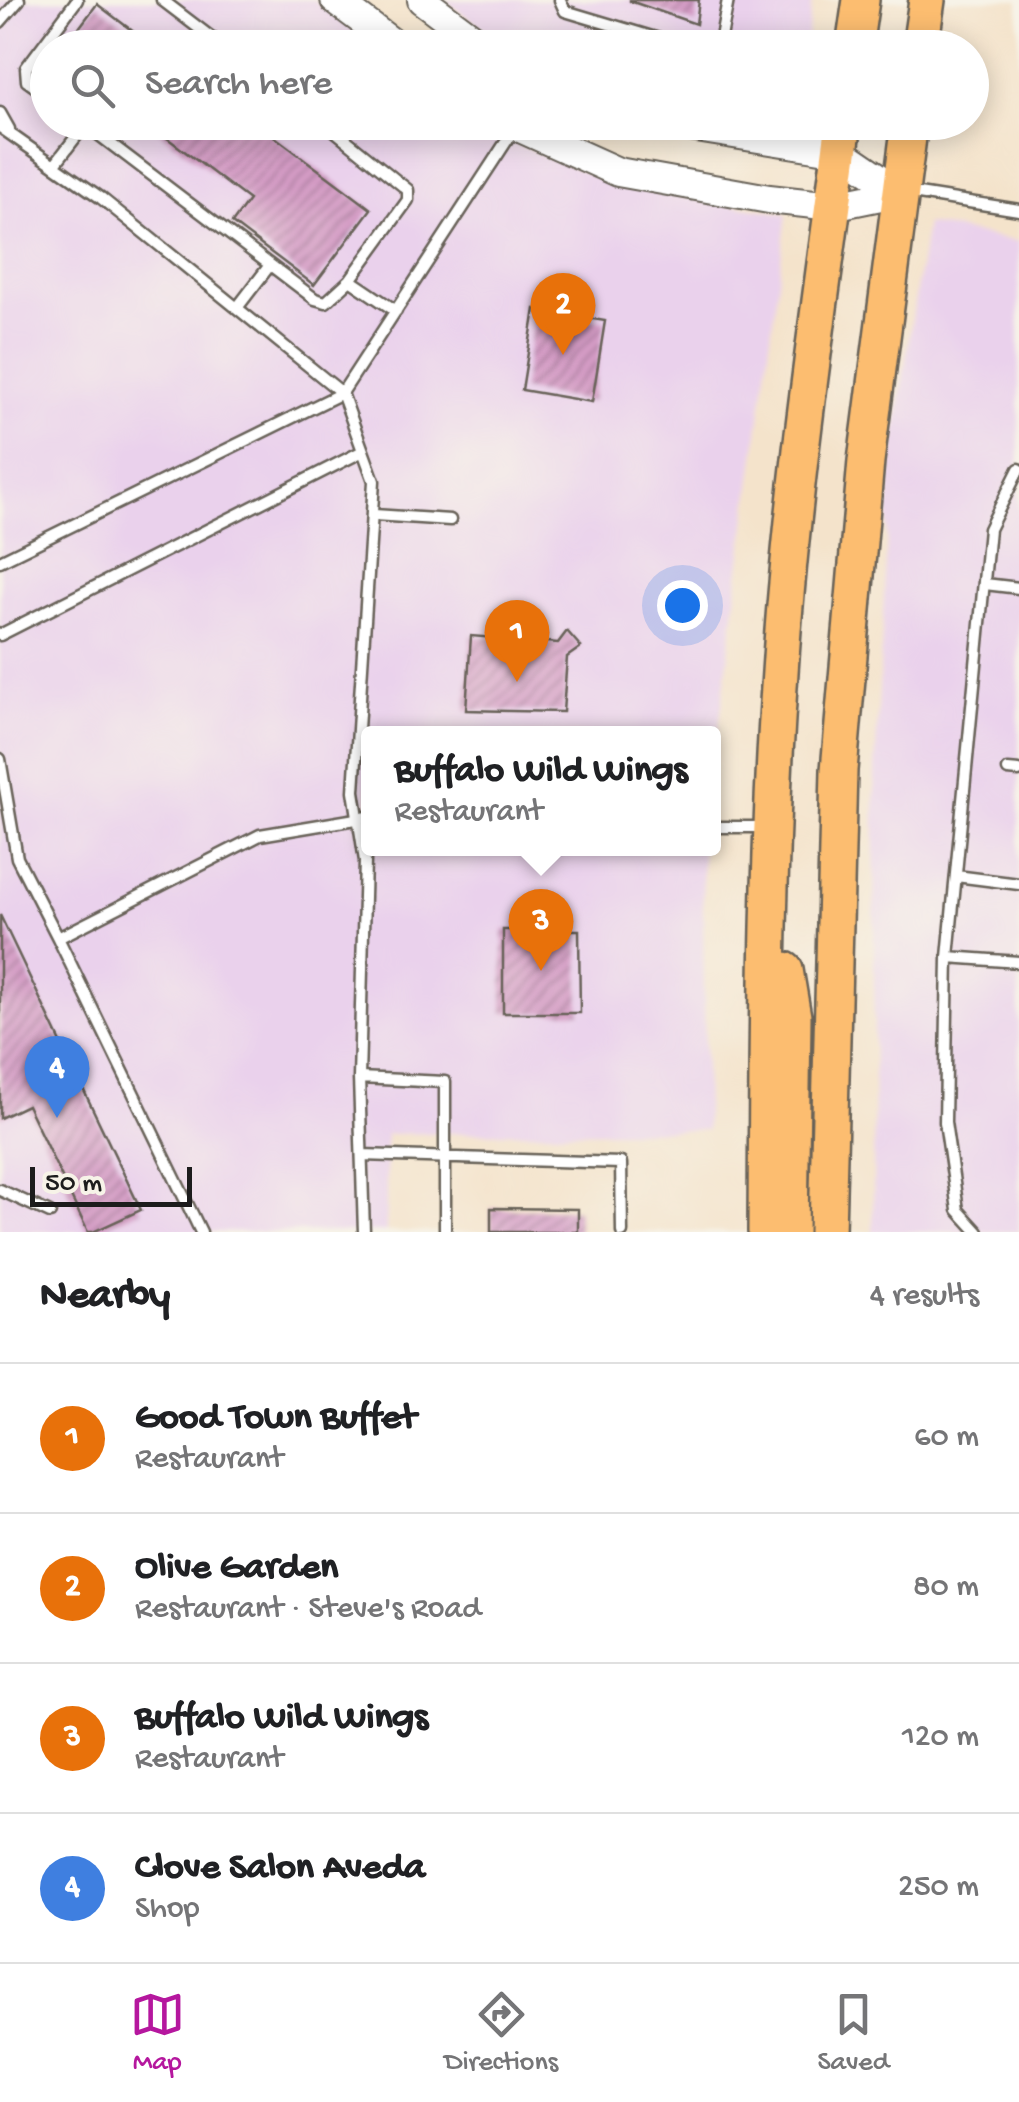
<!DOCTYPE html>
<meta charset="utf-8">
<style>
body{margin:0;font-family:"Gochi Hand",sans-serif;background:#f2f2f2;color:#202124}
.scale{position:absolute;left:30px;bottom:25px;width:162px;box-sizing:border-box;padding-left:10px;border:5px solid #1c1c1c;border-top:0;font-size:28px;line-height:35px;white-space:nowrap;color:#1c1c1c;-webkit-text-stroke:8px #f7f3e8;paint-order:stroke}
.you{position:absolute;left:682px;top:605px;width:35px;height:35px;margin:-25px;border:8px solid #fff;border-radius:50%;background:#1a73e8;box-shadow:0 0 0 15px #1a73e833}
.badge{display:grid;place-items:center;width:65px;height:65px;border-radius:50%;background:#b5179e;color:#fff;font-size:32px;font-weight:700}
.pin{position:absolute;translate:-50% -82px;filter:drop-shadow(0 2px 5px #0008)}
.pin::after{content:'';position:absolute;top:52px;width:35px;height:30px;background:inherit;clip-path:polygon(0 0,100% 0,50% 100%)}
.popup{position:absolute;left:361px;top:726px;width:360px;height:130px;box-sizing:border-box;display:grid;place-content:center;border-radius:10px;background:#fff;filter:drop-shadow(0 2px 8px #0005);font-size:32px;white-space:nowrap;color:#757577}
.popup b{font-size:38px;color:#202124}
.popup::after{content:'';position:absolute;left:50%;top:100%;margin-left:-20px;border:20px solid transparent;border-top-color:#fff}
.list{margin:0;padding:0;list-style:none}
h2{display:flex;justify-content:space-between;align-items:center;height:130px;margin:0;padding:0 40px;font-size:42px}
h2 small{font-size:32px;font-weight:400;color:#757577}
.list li{display:grid;grid-template-columns:65px 1fr auto;gap:30px;align-items:center;box-sizing:border-box;height:150px;padding:0 40px;border-top:2px solid #e0e0e0}
.list b{display:block;font-size:38px;white-space:nowrap}
.list p{margin:0;font-size:32px;white-space:nowrap;color:#757577}
.list em{font-size:32px;font-style:normal;color:#757577}
.icon{flex:none;width:55px;height:55px;fill:none;stroke:currentColor;stroke-width:2;stroke-linecap:round;stroke-linejoin:round}
.map{position:relative;flex:none;width:1019px;height:1232px;overflow:hidden}
.search{position:absolute;background:#fff;box-shadow:0 5px 25px #0003;left:30px;right:30px;top:30px;height:110px;display:flex;align-items:center;gap:25px;box-sizing:border-box;padding:0 35px;border-radius:55px;color:#757577;font-size:38px}
.sheet{height:730px;background:#fff}
nav{display:flex;justify-content:space-around;align-items:center;box-sizing:border-box;height:140px;border-top:2px solid #e0e0e0;background:#fff;font-size:28px;color:#757577}
nav a{display:grid;justify-items:center;gap:5px}
nav .on{color:#b5179e}
.map>svg:first-child{display:block}
.built{fill:#ead1ec}
.building{fill:url(#building-hatch)}
.lines{fill:none;stroke-linecap:round;stroke-linejoin:round}
.service-casing{stroke:#686259;stroke-width:15}
.tertiary-casing{stroke:#686259;stroke-width:32}
.trunk-casing{stroke:#686259;stroke-width:40}
.service{stroke:#fff;stroke-width:10}
.tertiary{stroke:#fff;stroke-width:28}
.trunk{stroke:#fcbd6f;stroke-width:35}
</style>
<div class="map">
<svg width="1019" height="1232" viewBox="0 0 1019 1232">
<defs>
<pattern id="building-hatch" width="6" height="6" patternUnits="userSpaceOnUse" patternTransform="scale(2.5)"><rect width="6" height="6" fill="#d49bc5"/><path d="M-1 1l2-2M0 6l6-6M5 7l2-2" fill="none" stroke="#ab7e9f"/></pattern>
</defs>
<rect width="100%" height="100%" fill="#f7f3e8"/>
<filter id="ink" filterUnits="userSpaceOnUse"><feTurbulence type="fractalNoise" baseFrequency=".01" numOctaves="2"/><feDisplacementMap in="SourceGraphic" scale="20" xChannelSelector="R" yChannelSelector="G"/><feConvolveMatrix kernelMatrix="1 2 1 2 8 2 1 2 1" color-interpolation-filters="sRGB"/></filter>
<filter id="wash" filterUnits="userSpaceOnUse"><feTurbulence type="fractalNoise" baseFrequency=".0048" numOctaves="4" result="noise"/><feDisplacementMap in="SourceGraphic" scale="40" xChannelSelector="R" yChannelSelector="G"/><feGaussianBlur stdDeviation="2.25" result="paint"/><feColorMatrix in="noise" values="0 0 0 0 0 0 0 0 0 0 0 0 0 0 0 0 0 1.4 0 .05"/><feComposite in="paint" operator="in"/></filter>
<g filter="url(#wash)">
<rect width="100%" height="100%" fill="#f4e3cb"/>
<path class="built" d="M 0,0 L 314,0 L 378,47 L 48,48 L 48,122 L 484,123 L 518,144 L 615,185 L 787,214 L 714,764 L 714,734 L 368,734 L 368,848 L 702,849 L 706,1130 L 386,1134 L 386,1232 L 0,1232 Z
M 444,0 L 812,0 L 806,48 L 509,47 Z
M 926,224 L 1019,242 L 1019,1232 L 873,1232 L 875,768 L 891,461 Z"/>
<g id="blocks">
<path class="building" d="M 699,0 L 696,24 L 630,1 L 630,0 Z
M 97,4 L 155,48 L 64,48 Z
M 146,122 L 255,122 L 371,209 L 314,285 L 232,223 L 249,200 Z
M 535,309 L 605,321 L 592,402 L 522,390 Z
M 567,631 L 581,647 L 567,657 L 563,712 L 466,710 L 471,636 L 558,643 Z
M 0,915 L 141,1210 L 93,1232 L 88,1232 L 27,1105 L 0,1118 Z
M 503,930 L 579,930 L 580,1013 L 503,1013 Z
M 491,1208 L 578,1209 L 578,1232 L 491,1232 Z"/>
</g>
</g>
<g filter="url(#ink)">
<use href="#blocks" fill-opacity="0" stroke="#686259" stroke-width="2.5"/>
<g class="lines">
<defs>
<path id="service" d="M 162,0 L 225,48
M 560,0 L 565,11 L 689,48
M 0,22 L 19,0
M 719,48 L 728,0
M 48,96 L 27,81 L 26,68 L 77,0
M 0,113 L 9,129
M 82,122 L 315,299 L 326,302 L 350,280 L 408,200 L 408,190 L 324,122
M 0,127 L 101,198 L 342,393 L 374,481 L 354,791 L 365,861 L 359,1078 L 364,1232
M 55,164 L 85,125
M 906,192 L 1019,210
M 350,280 L 396,311
M 237,308 L 270,265
M 374,515 L 450,520
M 0,561 L 342,393 L 515,128
M 985,584 L 1019,588
M 0,635 L 363,451
M 0,759 L 17,858 L 58,938 L 260,835 L 368,817
M 1008,770 L 1019,771
M 714,827 L 765,827
M 956,876 L 1019,884
M 58,938 L 201,1232
M 948,957 L 1019,962
M 359,1078 L 445,1082 L 445,1232
M 362,1155 L 621,1163 L 622,1232
M 0,1190 L 50,1213
M 978,1232 L 958,1210 L 945,1122 L 948,957 L 989,529 L 1019,469"/>
<path id="tertiary" d="M 335,0 L 399,48
M 422,0 L 486,48
M 507,122 L 618,172 L 769,199 L 832,206 L 900,192
M 659,122 L 840,151 L 900,192"/>
<path id="trunk" d="M 854,48 L 861,0
M 920,48 L 927,0
M 785,970 L 793,1017 L 790,1232
M 766,1232 C 767,1045 767,858 780,672 C 792,488 820,305 844,122
M 827,1232 L 839,770 L 866,461 L 910,122"/>
</defs>
<use href="#service" class="service-casing"/>
<use href="#tertiary" class="tertiary-casing"/>
<use href="#trunk" class="trunk-casing"/>
<use href="#service" class="service"/>
<use href="#tertiary" class="tertiary"/>
<use href="#trunk" class="trunk"/>
</g>
</g>
</svg>
<div class="scale">50 m</div>
<div class="you"></div>
<div class="pin badge" style="left:517px;top:682px;background:#e8710a">1</div>
<div class="pin badge" style="left:563px;top:355px;background:#e8710a">2</div>
<div class="pin badge" style="left:541px;top:971px;background:#e8710a">3</div>
<div class="popup"><b>Buffalo Wild Wings</b>Restaurant</div>
<div class="pin badge" style="left:57px;top:1118px;background:#3f7fe0">4</div>
<div class="search"><svg class="icon" aria-label="search" viewBox="0 0 24 24"><circle cx="10" cy="10" r="6"/><path d="M15 15l6 6"/></svg>Search here</div>
</div>
<section class="sheet">
<h2>Nearby<small>4 results</small></h2>
<ul class="list">
<li><span class="badge" style="background:#e8710a">1</span><div><b>Good Town Buffet</b><p>Restaurant</p></div><em>60 m</em></li>
<li><span class="badge" style="background:#e8710a">2</span><div><b>Olive Garden</b><p>Restaurant · Steve's Road</p></div><em>80 m</em></li>
<li><span class="badge" style="background:#e8710a">3</span><div><b>Buffalo Wild Wings</b><p>Restaurant</p></div><em>120 m</em></li>
<li><span class="badge" style="background:#3f7fe0">4</span><div><b>Clove Salon Aveda</b><p>Shop</p></div><em>250 m</em></li>
</ul>
</section>
<nav>
<a class="on"><svg class="icon" aria-label="map" viewBox="0 0 24 24"><path d="M3 6l6-2 6 2 6-2v14l-6 2-6-2-6 2zM9 4v14M15 6v14"/></svg>Map</a>
<a><svg class="icon" aria-label="directions" viewBox="0 0 24 24"><path d="M12 3l9 9-9 9-9-9zM9 14v-3h6M13 9l2 2-2 2"/></svg>Directions</a>
<a><svg class="icon" aria-label="saved" viewBox="0 0 24 24"><path d="M7 4h10v16l-5-4-5 4z"/></svg>Saved</a>
</nav>
